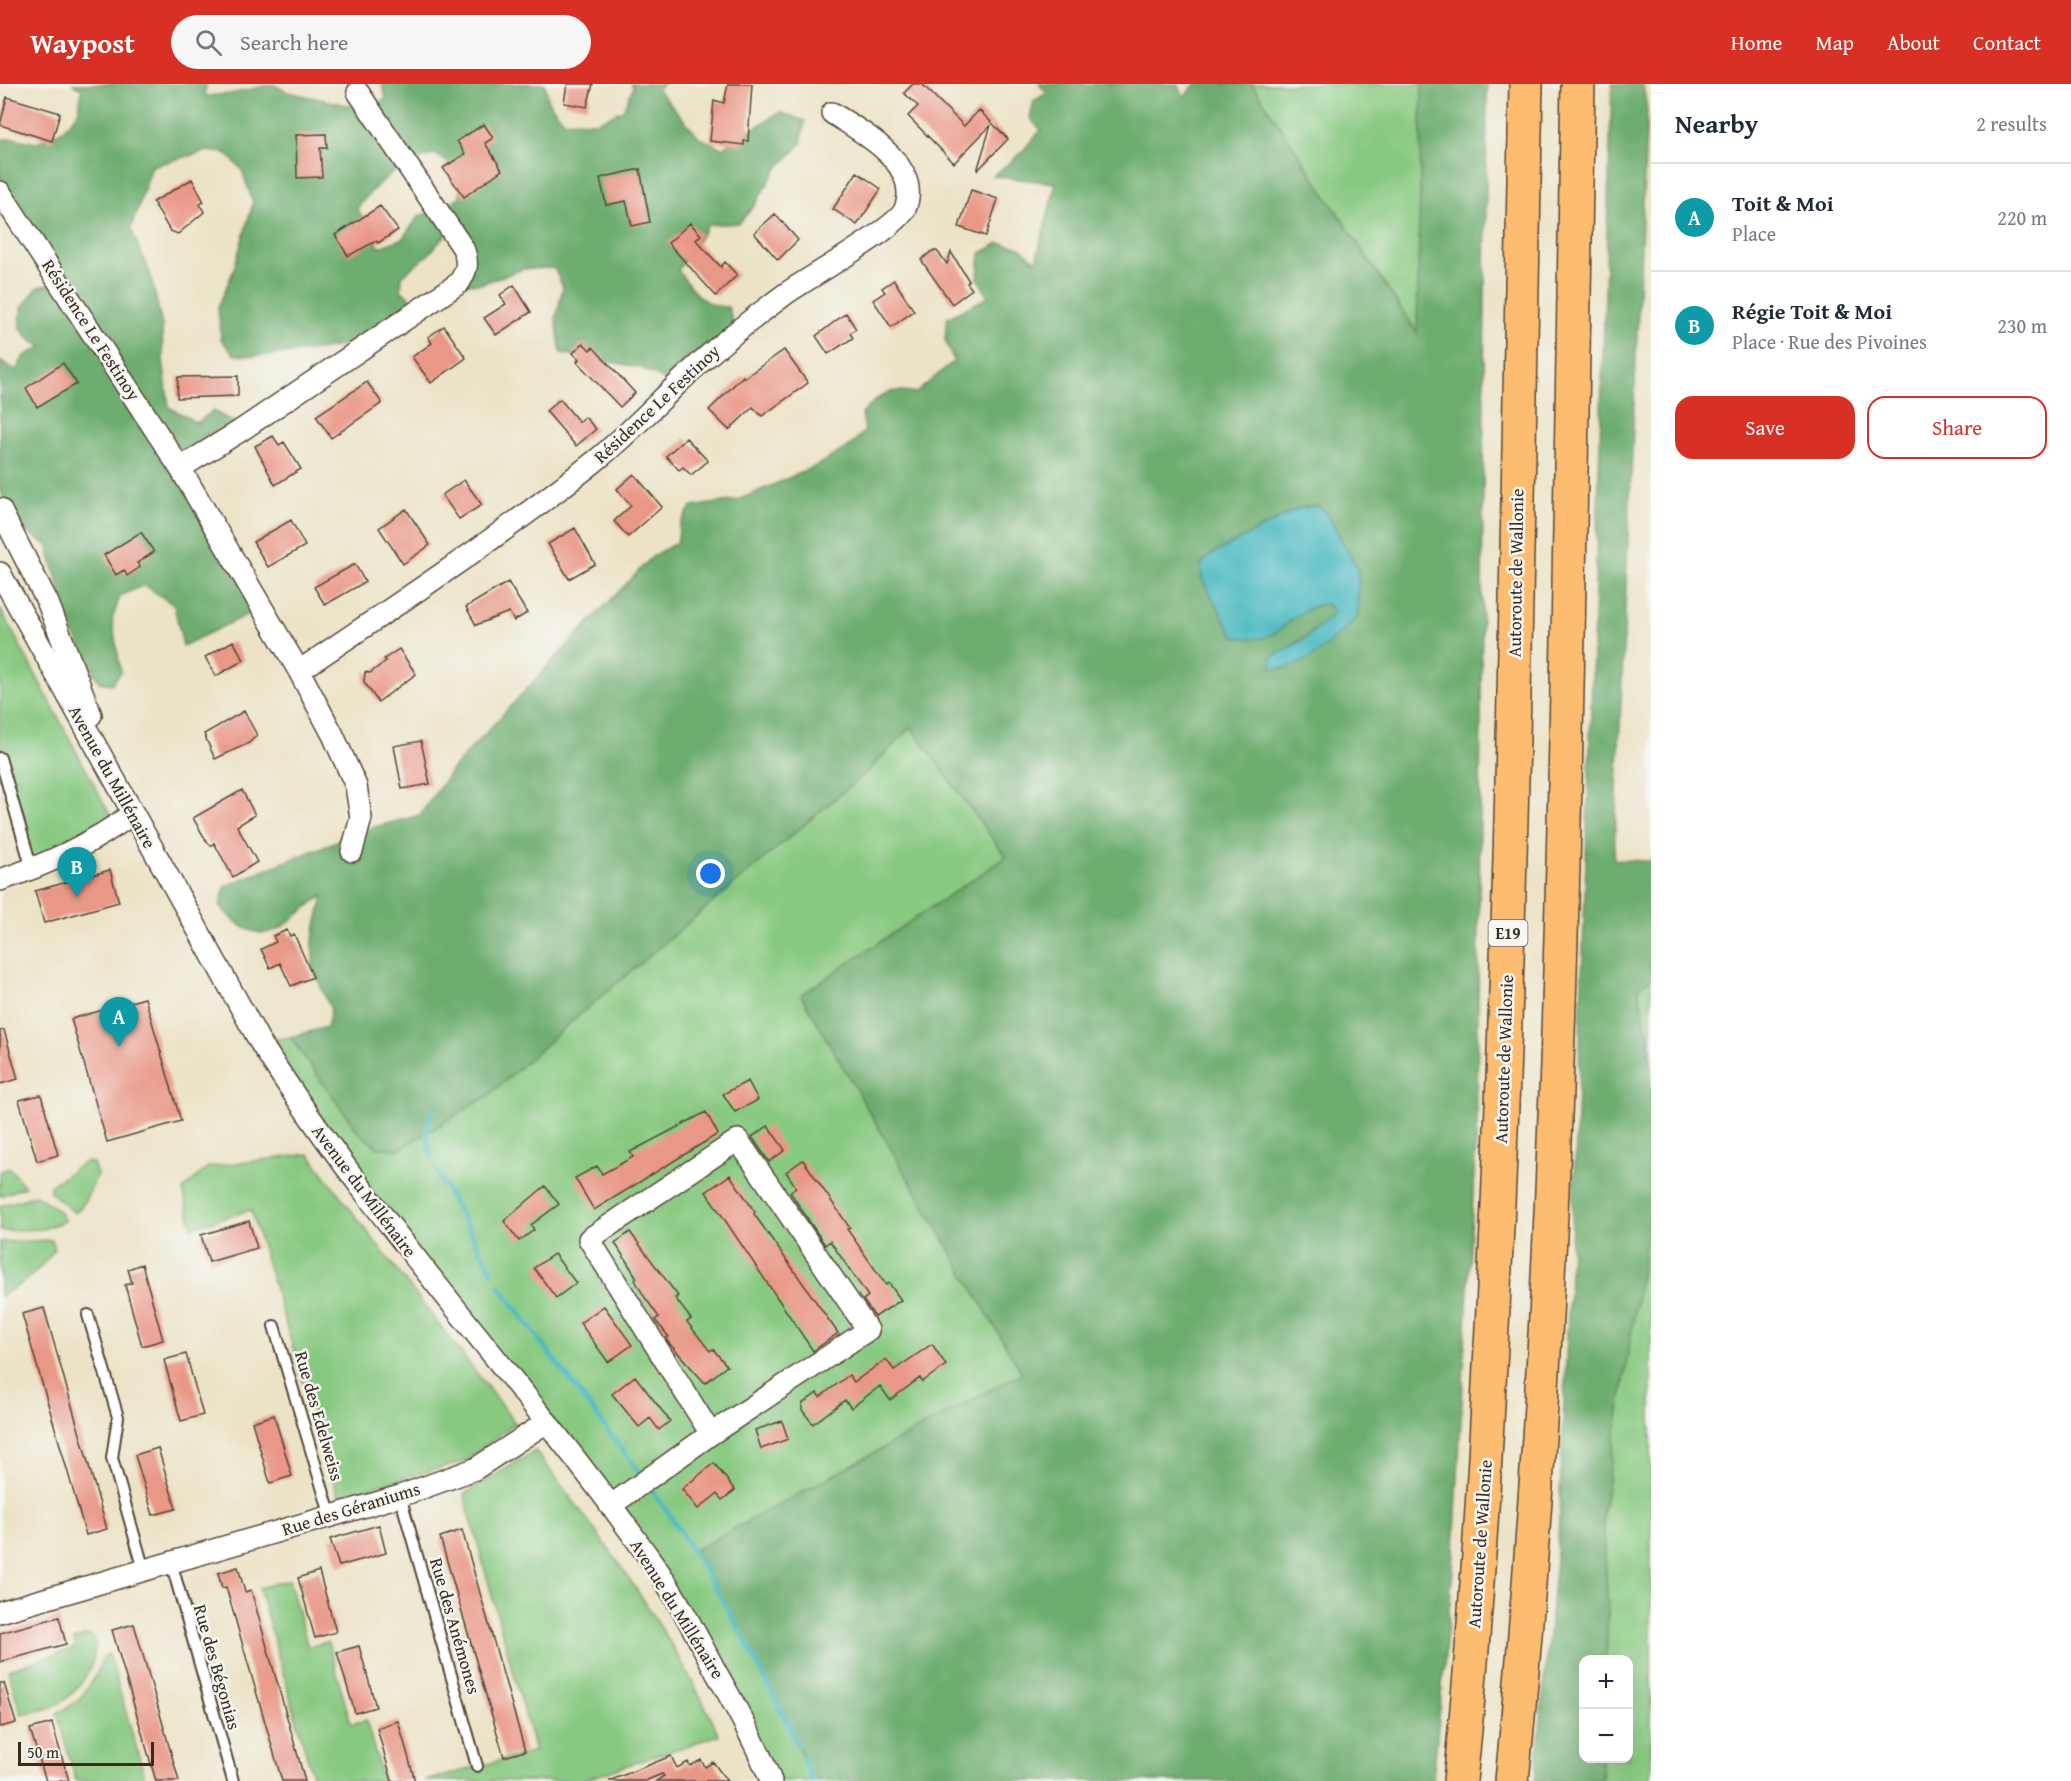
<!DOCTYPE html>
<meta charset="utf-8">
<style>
body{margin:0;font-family:"Gentium Book Plus",serif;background:#f6f6f7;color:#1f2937}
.controls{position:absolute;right:18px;bottom:18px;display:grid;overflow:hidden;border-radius:12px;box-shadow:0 6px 24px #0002}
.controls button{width:54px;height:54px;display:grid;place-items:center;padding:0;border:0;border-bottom:2px solid #e0e1e3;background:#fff;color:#1f2937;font:30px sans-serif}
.scale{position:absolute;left:18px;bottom:15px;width:136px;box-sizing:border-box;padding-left:6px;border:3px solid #3b2a1e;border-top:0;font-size:16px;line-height:21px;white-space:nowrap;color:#3b2a1e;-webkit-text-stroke:4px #f6f6f2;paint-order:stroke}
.you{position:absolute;left:711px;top:790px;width:21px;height:21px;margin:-15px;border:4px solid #fff;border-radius:50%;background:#1a73e8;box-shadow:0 0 0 9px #1a73e833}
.badge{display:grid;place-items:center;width:39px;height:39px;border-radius:50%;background:#d93025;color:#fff;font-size:20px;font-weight:700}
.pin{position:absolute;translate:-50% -50px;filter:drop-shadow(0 2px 3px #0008)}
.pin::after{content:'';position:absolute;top:32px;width:21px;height:18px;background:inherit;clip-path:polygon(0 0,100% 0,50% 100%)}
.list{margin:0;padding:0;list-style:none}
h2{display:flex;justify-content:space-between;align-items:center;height:78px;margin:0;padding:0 24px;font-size:26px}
h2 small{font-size:20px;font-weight:400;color:#747a83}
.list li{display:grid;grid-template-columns:39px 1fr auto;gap:18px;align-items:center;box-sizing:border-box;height:108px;padding:0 24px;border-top:2px solid #e0e1e3}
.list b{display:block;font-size:22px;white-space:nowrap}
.list p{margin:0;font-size:20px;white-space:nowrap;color:#747a83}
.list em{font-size:20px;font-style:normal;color:#747a83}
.actions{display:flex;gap:12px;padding:18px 24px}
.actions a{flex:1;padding:14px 0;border:2px solid #d93025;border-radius:18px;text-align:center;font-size:21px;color:#d93025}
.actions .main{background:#d93025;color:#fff}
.icon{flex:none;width:33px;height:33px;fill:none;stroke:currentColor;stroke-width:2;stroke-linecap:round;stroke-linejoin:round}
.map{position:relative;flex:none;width:1651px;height:1697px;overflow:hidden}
header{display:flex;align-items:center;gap:36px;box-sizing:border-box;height:84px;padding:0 30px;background:#d93025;color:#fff}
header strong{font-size:28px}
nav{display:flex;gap:33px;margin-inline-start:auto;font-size:21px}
.search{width:420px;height:54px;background:#f6f6f7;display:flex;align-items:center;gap:15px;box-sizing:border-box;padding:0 21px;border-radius:33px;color:#747a83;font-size:22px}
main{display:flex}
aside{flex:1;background:#fff}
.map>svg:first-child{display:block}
.green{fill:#88c981;stroke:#627a50;stroke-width:1.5}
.forest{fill:#6ead6f;stroke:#546c46;stroke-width:1.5;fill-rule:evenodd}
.water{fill:#4ab9c0;stroke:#42726f;stroke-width:1.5}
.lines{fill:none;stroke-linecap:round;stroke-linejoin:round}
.stream{stroke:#4ab9c0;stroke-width:5}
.building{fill:#e99786}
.lane-casing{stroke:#564637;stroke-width:14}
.street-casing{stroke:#564637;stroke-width:24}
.highway-casing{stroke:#564637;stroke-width:36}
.lane{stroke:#fff;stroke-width:10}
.street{stroke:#fff;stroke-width:21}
.highway{stroke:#fdbc70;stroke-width:33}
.labels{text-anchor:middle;stroke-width:5;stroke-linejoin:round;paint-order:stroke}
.shield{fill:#f6f6f2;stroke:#73675e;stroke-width:1.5}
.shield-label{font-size:16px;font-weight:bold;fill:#3b2a1e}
.street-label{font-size:18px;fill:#3b2a1e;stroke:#f6f6f2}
</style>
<header>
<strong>Waypost</strong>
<div class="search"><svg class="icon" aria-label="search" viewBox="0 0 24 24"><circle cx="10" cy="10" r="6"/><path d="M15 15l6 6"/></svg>Search here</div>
<nav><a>Home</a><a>Map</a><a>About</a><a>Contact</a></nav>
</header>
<main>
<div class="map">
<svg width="1651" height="1697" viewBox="0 0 1651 1697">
<rect width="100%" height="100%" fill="#f6f6f2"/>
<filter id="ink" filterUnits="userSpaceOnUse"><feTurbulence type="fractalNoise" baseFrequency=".0167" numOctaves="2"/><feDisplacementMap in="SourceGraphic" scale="12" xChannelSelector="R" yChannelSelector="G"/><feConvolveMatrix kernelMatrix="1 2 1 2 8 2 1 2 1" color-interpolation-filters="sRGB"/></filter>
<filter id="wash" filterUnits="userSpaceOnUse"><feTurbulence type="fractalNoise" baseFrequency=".008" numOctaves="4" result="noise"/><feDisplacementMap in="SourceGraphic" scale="24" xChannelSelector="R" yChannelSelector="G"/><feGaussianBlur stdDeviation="1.35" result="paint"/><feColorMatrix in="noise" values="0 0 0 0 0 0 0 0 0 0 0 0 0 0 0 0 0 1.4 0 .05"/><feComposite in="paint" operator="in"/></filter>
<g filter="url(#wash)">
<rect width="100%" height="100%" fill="#ece3c6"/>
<path class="green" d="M 1252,0 L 1422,0 L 1418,250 Z
M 0,524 L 116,742 L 32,785 L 0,674 Z
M 911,642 L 1006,773 L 801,911 L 1022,1289 L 695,1466 C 738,1541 781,1616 812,1697 L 771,1697 L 694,1546 L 260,958 L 290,953 L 358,1048 L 400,1065 L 488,1012 L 565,943 L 869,686 Z
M 1651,894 L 1651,963 L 1638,906 Z
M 309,1070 C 376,1161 446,1249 515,1339 L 466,1377 L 338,1412 L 251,1126 L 192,1143 L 183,1106 L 208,1083 Z
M 85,1078 L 93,1079 L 97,1091 L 84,1119 L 75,1129 L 50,1108 L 50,1102 Z
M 10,1084 L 25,1103 L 0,1112 L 0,1087 Z
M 36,1111 L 58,1126 L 65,1137 L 42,1145 L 0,1147 L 0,1122 Z
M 1651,1125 L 1651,1697 L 1601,1697 L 1602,1675 L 1628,1674 L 1628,1576 L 1606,1575 L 1608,1529 L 1603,1428 Z
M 52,1156 L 55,1165 C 39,1187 24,1200 0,1212 L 0,1158 Z
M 535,1367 C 605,1457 671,1547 719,1651 L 580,1697 L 425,1697 L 535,1667 L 464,1410 Z
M 289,1496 L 308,1563 L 328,1558 L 351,1640 L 366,1636 L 383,1697 L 314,1697 L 259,1504 Z
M 87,1551 L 94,1553 C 100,1581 75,1615 49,1624 C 40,1627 30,1628 21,1630 L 8,1586 L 75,1564 L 74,1555 Z
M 109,1570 L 146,1697 L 76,1697 L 57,1629 C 82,1619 95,1597 104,1572 Z"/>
<path class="forest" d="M 73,0 L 206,0 L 205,12 L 231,10 L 273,0 L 288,8 L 369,26 L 386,14 L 382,0 L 545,0 L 549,19 L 564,37 L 597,38 L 623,26 L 633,4 L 631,0 L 663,0 L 657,5 L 700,54 L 722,64 L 780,28 L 805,37 L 801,60 L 776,86 L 754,122 L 739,139 L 708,141 L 678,186 C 692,206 702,223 728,223 L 736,248 L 676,302 L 642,284 L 561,269 L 556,235 L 563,203 L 554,184 L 523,185 L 480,200 L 459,199 L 466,189 L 451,145 L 428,171 L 402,192 L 401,207 L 409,212 L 415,229 C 405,236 395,245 384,250 C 353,264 267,274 234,271 L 221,255 L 218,223 L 233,188 L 253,119 L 242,86 L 226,69 L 207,67 L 152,82 L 131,145 L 150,189 L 162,241 L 163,276 L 169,323 L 197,339 L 213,327 L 245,344 L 180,384 L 263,523 L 183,562 L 174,521 L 144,501 L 120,512 L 112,536 L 121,588 L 112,600 L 99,598 L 69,540 L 47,461 L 21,444 L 0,407 L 0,277 L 16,286 L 24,272 L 42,263 L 30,256 L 20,244 L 21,225 L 38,203 L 59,199 L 0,108 L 0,56 L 13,54 L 37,59 L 63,46 L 78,29 L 82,6 ZM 435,70 L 459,87 L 460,113 L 438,126 L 419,132 L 402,155 L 379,163 L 357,124 C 381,94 398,81 435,70 Z
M 1039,0 L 1177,0 L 1184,13 L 1195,0 L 1252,0 L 1417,249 L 1422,0 L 1487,0 L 1477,1036 L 1453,1486 L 1433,1697 L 812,1697 C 781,1616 738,1541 695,1466 L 1022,1289 L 801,911 L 1006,773 L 911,643 L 869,686 L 565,943 L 488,1012 L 400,1065 L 378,1064 L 358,1048 L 290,953 L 327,943 L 331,926 L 313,884 L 313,855 L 323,812 C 310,819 301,829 289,838 C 262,861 239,844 220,822 L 225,802 L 367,745 L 420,731 L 454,683 L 580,548 L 652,473 L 677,458 L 680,441 L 691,423 L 738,416 L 816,382 L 850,362 L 865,347 L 862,330 C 880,310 888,303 916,309 L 954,277 L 945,256 L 947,234 L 988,213 L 978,194 L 980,170 L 999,159 L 1019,163 L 1036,177 L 1056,99 L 993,92 L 1019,71 L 1041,46 L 1030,34 L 1034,17 L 1047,9 ZM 1317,422 L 1358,532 L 1272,573 C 1295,560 1315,548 1334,529 L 1327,520 L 1313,521 L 1201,481 L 1209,472 L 1299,424 Z
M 1612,0 L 1643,0 L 1647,26 L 1614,776 L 1651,777 L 1651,894 L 1638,906 L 1651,963 L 1651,1125 L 1603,1428 L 1608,1529 L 1606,1575 L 1584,1576 L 1584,1674 L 1602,1675 L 1601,1697 L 1535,1697 L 1558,1455 L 1579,985 Z"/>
<path class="water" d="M 1317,422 L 1327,429 L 1358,486 L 1358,532 C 1334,555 1307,587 1272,585 L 1272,573 L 1305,555 L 1334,529 L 1327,520 C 1286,523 1282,568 1233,551 L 1202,495 L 1201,481 L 1209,472 L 1299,424 Z"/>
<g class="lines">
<path class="stream" d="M 432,1073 C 424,1055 427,1043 433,1024
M 437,1088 L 492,1187
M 499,1202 L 640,1389
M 653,1407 C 710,1488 755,1572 798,1661
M 803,1673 L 812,1697"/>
</g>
<g id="blocks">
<path class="building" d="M 567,0 L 593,0 L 587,23 L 564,19 Z
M 728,0 L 752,0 L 748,57 L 744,57 L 744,61 L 710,57 L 714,16 L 724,19 Z
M 913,0 L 922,0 L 964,42 L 979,26 L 1008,55 L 977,87 L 991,41 L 954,79 L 908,32 L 918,22 L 904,9 Z
M 7,13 L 60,29 L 52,57 L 0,41 Z
M 484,40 L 493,54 L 485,59 L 502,86 L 464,113 L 443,84 L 465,70 L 457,57 Z
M 326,50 L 327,64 L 320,64 L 322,93 L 297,94 L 296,51 Z
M 640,85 L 650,138 L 632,142 L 626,117 L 606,121 L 600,94 Z
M 857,88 L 881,105 L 857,141 L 833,125 Z
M 192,95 L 204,118 L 200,120 L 204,128 L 178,150 L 170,147 L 153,118 Z
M 971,106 L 998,115 L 986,152 L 959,143 Z
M 380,122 L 398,146 L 378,159 L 376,157 L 348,172 L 335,151 Z
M 775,130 L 798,156 L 778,176 L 754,149 Z
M 690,139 L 701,151 L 696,156 L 721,183 L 725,178 L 737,191 L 716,212 L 668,159 Z
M 932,167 L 937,167 L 947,180 L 951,168 L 969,197 L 967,199 L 972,205 L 952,220 L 921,176 Z
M 894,196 L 914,227 L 891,243 L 873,216 L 885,208 L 882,204 Z
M 514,201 L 531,228 L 496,251 L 484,234 L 506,220 L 500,211 Z
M 846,229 L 856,245 L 850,249 L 853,254 L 828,270 L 816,252 Z
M 444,242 L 466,274 L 431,299 L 412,273 L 432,259 L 428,253 Z
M 583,259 L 590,266 L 593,263 L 635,309 L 620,323 L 577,278 L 579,275 L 573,269 Z
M 784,266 L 808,299 L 762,332 L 753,323 L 729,346 L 709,326 L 743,292 L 744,294 Z
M 63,279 L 77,300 L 37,323 L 26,304 Z
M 238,292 L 238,312 L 177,314 L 178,293 Z
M 367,298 L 382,319 L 331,354 L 316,332 Z
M 560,315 L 579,338 L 585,333 L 596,345 L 576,362 L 546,327 Z
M 273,352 L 279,361 L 284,358 L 301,385 L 275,401 L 255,362 Z
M 686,354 L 708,377 L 691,391 L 683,383 L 679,386 L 666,372 Z
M 634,390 L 662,423 L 628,453 L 614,437 L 631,422 L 617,405 Z
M 464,396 L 482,421 L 459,435 L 442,411 Z
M 406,425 L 430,461 L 403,480 L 379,444 Z
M 291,436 L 305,462 L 268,483 L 253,458 Z
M 575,444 L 595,480 L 569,495 L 548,460 Z
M 141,448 L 154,468 L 137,479 L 140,483 L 127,492 L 124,486 L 116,491 L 104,471 Z
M 355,480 L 365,498 L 325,521 L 314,503 Z
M 508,498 L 527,529 L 514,537 L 509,528 L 476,541 L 466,523 Z
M 233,557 L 244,576 L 216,592 L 205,573 Z
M 399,565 L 416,590 L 378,618 L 364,598 L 365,588 L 370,589 L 386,577 L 384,575 Z
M 244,627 L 257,651 L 249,659 L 215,675 L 204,650 Z
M 421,657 L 430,700 L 402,705 L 394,662 Z
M 242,706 L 255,731 L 237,742 L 257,778 L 233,793 L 214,759 L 211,762 L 207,758 L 193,734 Z
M 110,786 L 119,818 L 44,839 L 35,807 Z
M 287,846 L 290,852 L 294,850 L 313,893 L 291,902 L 280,879 L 270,884 L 261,865 L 276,858 L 273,852 Z
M 145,914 L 181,1037 L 107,1058 L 71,935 Z
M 4,946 L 18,995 L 0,1000 L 0,947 Z
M 748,997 L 758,1016 L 735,1028 L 723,1010 Z
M 41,1011 L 58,1071 L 37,1077 L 19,1016 Z
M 706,1028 L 718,1050 L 594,1126 L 575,1094 L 597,1082 L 602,1090 L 633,1073 L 630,1068 Z
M 768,1042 L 785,1066 L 769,1078 L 752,1053 Z
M 803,1076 L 850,1144 L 847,1145 L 886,1201 L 889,1199 L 901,1216 L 875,1233 L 863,1216 L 868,1212 L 830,1157 L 825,1161 L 790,1108 L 796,1103 L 786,1088 Z
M 730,1091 L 755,1128 L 754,1130 L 838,1249 L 813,1267 L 706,1108 Z
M 545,1102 L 559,1120 L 531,1141 L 534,1146 L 519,1157 L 504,1137 Z
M 249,1137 L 257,1164 L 209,1178 L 201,1151 Z
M 630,1148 L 678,1212 L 675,1214 L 691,1235 L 687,1238 L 710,1267 L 713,1265 L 727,1282 L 705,1299 L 668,1258 L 666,1254 L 669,1253 L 655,1236 L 659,1233 L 644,1212 L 635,1196 L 637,1194 L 615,1159 Z
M 554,1170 L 576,1199 L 556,1214 L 534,1184 Z
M 142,1180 L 163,1256 L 142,1262 L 125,1201 L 132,1199 L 128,1185 Z
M 604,1222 L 632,1261 L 608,1278 L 580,1239 Z
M 44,1224 L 107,1445 L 86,1451 L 22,1230 Z
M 932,1260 L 946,1281 L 922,1298 L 920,1294 L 890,1316 L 880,1302 L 851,1324 L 845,1316 L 813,1340 L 802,1326 L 802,1320 L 817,1309 L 820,1313 L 849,1291 L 854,1298 L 886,1275 L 894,1286 Z
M 186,1270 L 203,1331 L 181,1337 L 164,1276 Z
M 635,1292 L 670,1337 L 659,1346 L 650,1334 L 639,1343 L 612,1310 Z
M 274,1331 L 292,1392 L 270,1399 L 252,1338 Z
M 782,1337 L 788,1355 L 761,1365 L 755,1346 Z
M 158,1364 L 176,1425 L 153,1431 L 135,1371 Z
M 714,1379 L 735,1406 L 722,1416 L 717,1410 L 698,1425 L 682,1405 Z
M 379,1441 L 386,1469 L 339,1482 L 330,1455 Z
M 462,1446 L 525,1667 L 504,1673 L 440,1453 Z
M 238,1483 L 245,1508 L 251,1506 L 305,1697 L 282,1697 L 226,1503 L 222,1504 L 218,1489 Z
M 319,1487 L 336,1548 L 315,1554 L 298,1494 Z
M 59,1533 L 66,1560 L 0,1578 L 0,1549 Z
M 134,1540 L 156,1616 L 179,1697 L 156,1697 L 112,1546 Z
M 359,1562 L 376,1623 L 355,1629 L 337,1568 Z
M 0,1599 L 4,1599 L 16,1639 L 0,1643 Z
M 398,1637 L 407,1668 L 415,1697 L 392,1697 L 377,1644 Z
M 52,1639 L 63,1677 L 69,1697 L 46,1697 L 30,1645 Z
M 671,1672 L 677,1684 L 688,1678 L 690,1682 L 701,1676 L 705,1683 L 713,1678 L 727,1697 L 656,1697 L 664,1692 L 662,1690 L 645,1697 L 609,1697 Z"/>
</g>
</g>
<g filter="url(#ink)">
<use href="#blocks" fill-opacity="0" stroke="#564637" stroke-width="1.5"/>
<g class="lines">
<defs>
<path id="lane" d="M 0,674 L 32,785
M 88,1231 L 118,1333 L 112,1374 L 144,1486
M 274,1242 L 331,1433
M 400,1412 L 477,1682
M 171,1478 L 233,1697"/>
<path id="street" d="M 0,108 L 180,384 L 299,587 L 333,651 L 356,702 L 361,734 L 352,767
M 180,384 L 240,347 L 459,199 C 467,186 469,179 463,164 L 358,8
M 0,425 L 48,519 L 91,631
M 0,489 L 260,958 C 377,1144 529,1303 655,1482 C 678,1515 697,1552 716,1588 C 736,1623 756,1659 771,1697
M 299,587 C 399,519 500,453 594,378 C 633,347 666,309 703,276 C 729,253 757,231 784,211 C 807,194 897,145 905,125 C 923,81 862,48 832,29
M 0,796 C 46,781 93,759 132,730 L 127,718
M 610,1422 L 711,1350 L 868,1246 L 738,1056 L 589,1155 L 711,1350
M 0,1528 L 400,1412 L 475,1385 L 547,1338"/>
<path id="highway" d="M 1460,1697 C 1479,1513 1488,1328 1497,1143 C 1514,763 1518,381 1526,0
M 1512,1697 C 1567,1134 1566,566 1578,0"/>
</defs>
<use href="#lane" class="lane-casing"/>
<use href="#street" class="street-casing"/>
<use href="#highway" class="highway-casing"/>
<use href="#lane" class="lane"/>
<use href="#street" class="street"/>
<use href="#highway" class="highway"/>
</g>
</g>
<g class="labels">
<rect class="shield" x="1488.5" y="836" width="39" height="26" rx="4.5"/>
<g class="shield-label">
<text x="1508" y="855">E19</text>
</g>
<g class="street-label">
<text transform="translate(91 246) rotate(57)" y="6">Résidence Le Festinoy</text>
<text transform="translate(657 320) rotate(-43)" y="6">Résidence Le Festinoy</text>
<text transform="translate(1516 489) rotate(-89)" y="6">Autoroute de Wallonie</text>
<text transform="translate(112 693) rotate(61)" y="6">Avenue du Millénaire</text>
<text transform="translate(1504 975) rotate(-88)" y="6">Autoroute de Wallonie</text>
<text transform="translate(364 1107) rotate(53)" y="6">Avenue du Millénaire</text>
<text transform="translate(319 1332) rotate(74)" y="6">Rue des Edelweiss</text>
<text transform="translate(351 1425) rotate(-17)" y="6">Rue des Géraniums</text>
<text transform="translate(1480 1460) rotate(-86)" y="6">Autoroute de Wallonie</text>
<text transform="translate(677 1525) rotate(58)" y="6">Avenue du Millénaire</text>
<text transform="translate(455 1542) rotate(74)" y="6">Rue des Anémones</text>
<text transform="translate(217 1583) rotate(74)" y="6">Rue des Bégonias</text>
</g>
</g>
</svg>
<div class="controls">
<button>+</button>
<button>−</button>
</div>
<div class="scale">50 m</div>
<div class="you"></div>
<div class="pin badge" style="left:119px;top:963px;background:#0f9aa8">A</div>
<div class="pin badge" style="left:77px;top:813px;background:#0f9aa8">B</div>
</div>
<aside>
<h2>Nearby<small>2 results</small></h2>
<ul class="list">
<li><span class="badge" style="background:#0f9aa8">A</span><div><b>Toit &amp; Moi</b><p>Place</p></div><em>220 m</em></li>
<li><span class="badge" style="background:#0f9aa8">B</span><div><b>Régie Toit &amp; Moi</b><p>Place · Rue des Pivoines</p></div><em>230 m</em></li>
</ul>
<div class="actions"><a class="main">Save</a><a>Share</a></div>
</aside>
</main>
